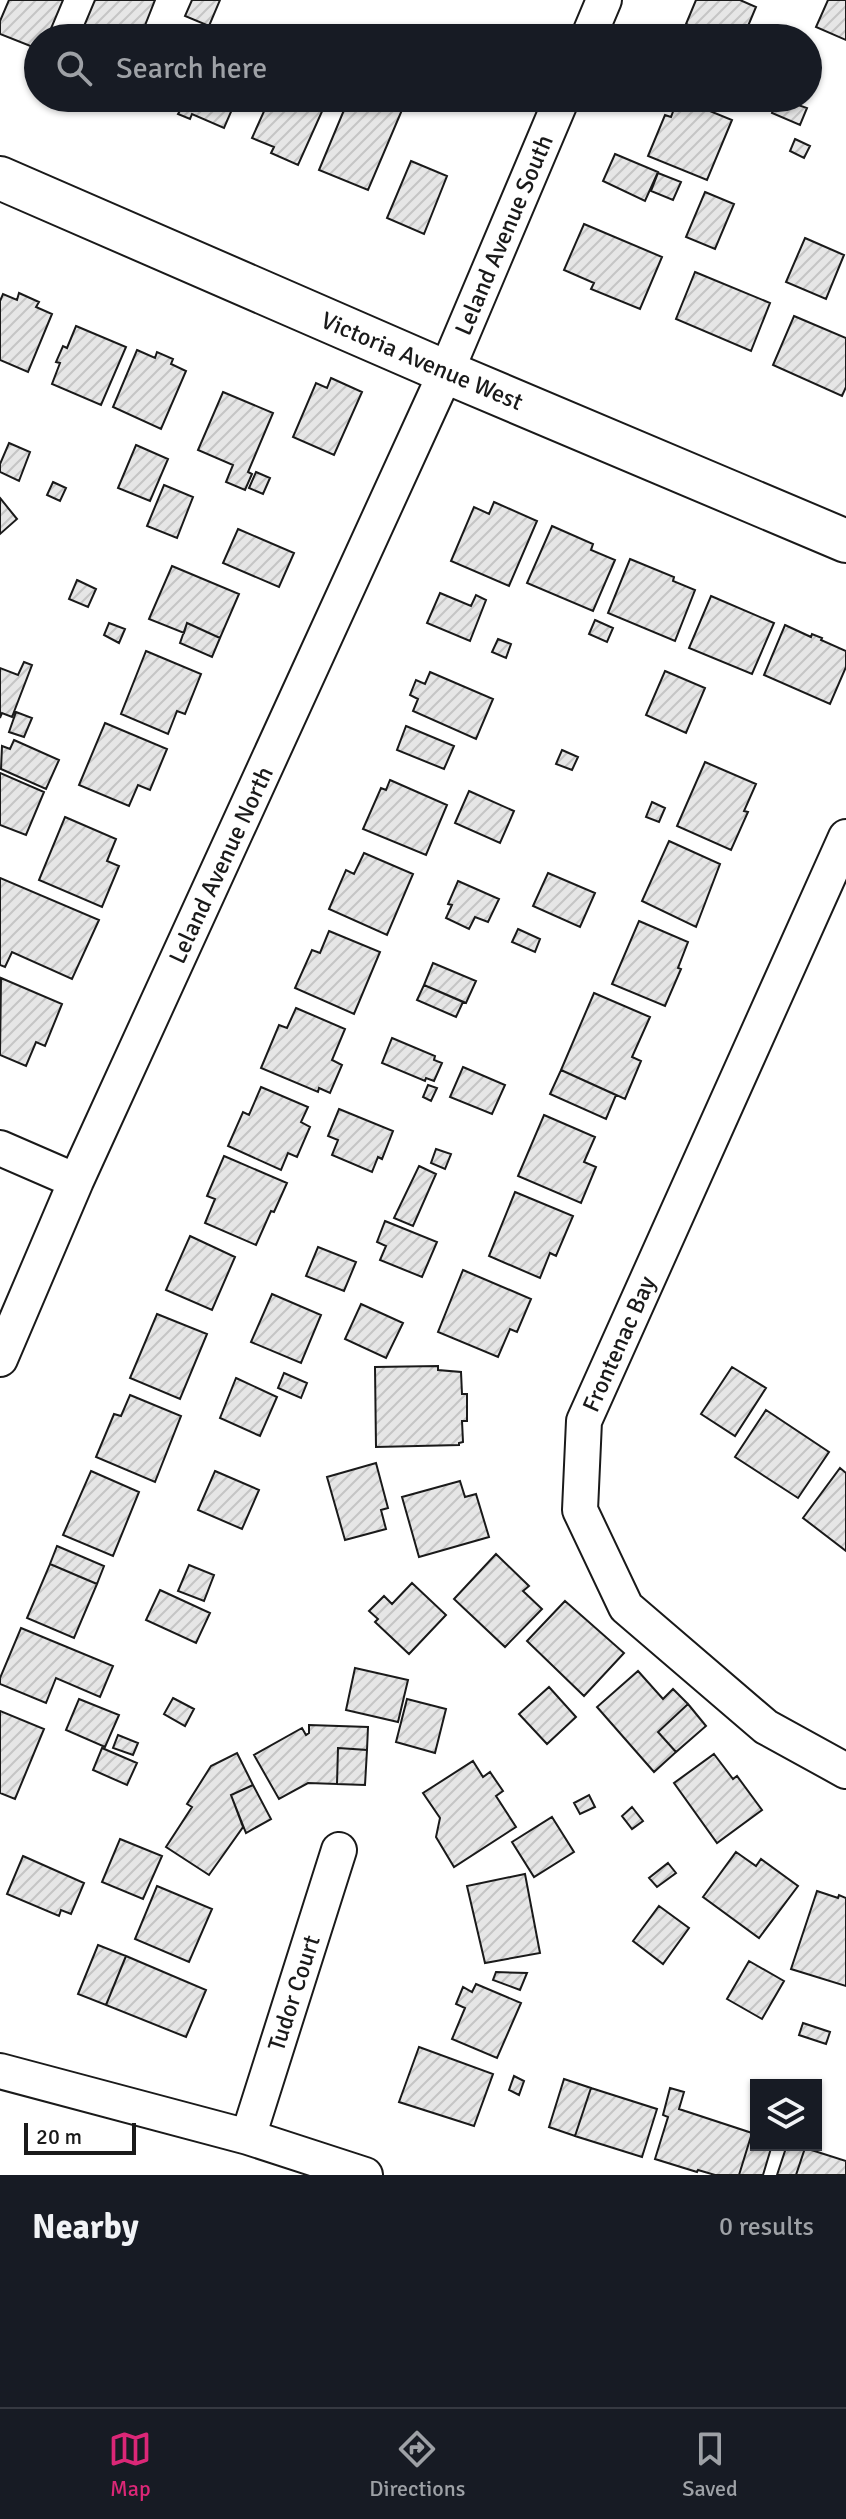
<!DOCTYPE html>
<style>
body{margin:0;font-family:Signika,sans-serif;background:#242831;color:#f1f3f6}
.controls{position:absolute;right:24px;bottom:24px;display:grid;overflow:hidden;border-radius:0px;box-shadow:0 2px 6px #0004}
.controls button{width:72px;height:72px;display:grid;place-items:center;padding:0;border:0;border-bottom:2px solid #363941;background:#171b24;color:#f1f3f6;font:40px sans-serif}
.scale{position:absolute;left:24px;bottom:20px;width:112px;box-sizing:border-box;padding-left:8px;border:4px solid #1a1a1a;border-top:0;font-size:22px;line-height:28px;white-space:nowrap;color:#1a1a1a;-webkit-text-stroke:6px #fff;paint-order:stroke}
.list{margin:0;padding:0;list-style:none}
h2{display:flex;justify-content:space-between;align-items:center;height:104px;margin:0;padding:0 32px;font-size:34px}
h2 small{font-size:26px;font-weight:400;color:#9ea1a6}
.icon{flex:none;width:44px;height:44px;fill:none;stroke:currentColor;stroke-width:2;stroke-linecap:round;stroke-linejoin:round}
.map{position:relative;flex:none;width:846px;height:2175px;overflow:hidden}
.search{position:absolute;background:#171b24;box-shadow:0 2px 6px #0004;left:24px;right:24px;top:24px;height:88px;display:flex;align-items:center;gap:20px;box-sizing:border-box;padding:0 28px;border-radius:44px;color:#9ea1a6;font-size:30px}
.sheet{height:232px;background:#171b24}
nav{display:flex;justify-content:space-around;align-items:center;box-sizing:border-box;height:112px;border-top:2px solid #363941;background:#171b24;font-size:22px;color:#9ea1a6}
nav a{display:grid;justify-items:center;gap:4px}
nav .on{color:#db2777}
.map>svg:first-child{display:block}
.building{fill:url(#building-hatch);stroke:#1a1a1a;stroke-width:2}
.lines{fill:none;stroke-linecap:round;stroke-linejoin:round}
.minor-casing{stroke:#1a1a1a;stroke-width:38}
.tertiary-casing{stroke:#1a1a1a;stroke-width:46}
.minor{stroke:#fff;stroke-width:34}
.tertiary{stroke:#fff;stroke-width:42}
.labels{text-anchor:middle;stroke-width:6;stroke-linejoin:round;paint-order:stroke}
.street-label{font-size:24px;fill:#1a1a1a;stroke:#fff}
</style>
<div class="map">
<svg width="846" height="2175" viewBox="0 0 846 2175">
<defs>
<pattern id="building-hatch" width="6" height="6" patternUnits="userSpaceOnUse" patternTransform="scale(2)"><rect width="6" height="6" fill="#e6e6e6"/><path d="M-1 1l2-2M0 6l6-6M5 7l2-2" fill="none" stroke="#c5c5c5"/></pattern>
</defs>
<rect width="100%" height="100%" fill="#fff"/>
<path class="building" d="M 9,0 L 63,0 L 47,38 L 38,38 L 38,49 L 0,34 L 0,21 Z
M 95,0 L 155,0 L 140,38 L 79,38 Z
M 192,0 L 220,0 L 209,26 L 185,16 Z
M 696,0 L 740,0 L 756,7 L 743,38 L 719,38 L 686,24 Z
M 828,0 L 846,0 L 846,40 L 816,27 Z
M 258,26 L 270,32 L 267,38 L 253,38 Z
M 177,98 L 237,98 L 224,128 L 192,114 L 190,119 L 178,114 L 181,109 L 174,106 Z
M 270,98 L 303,98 L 324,107 L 298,165 L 271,153 L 274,147 L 252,138 Z
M 349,98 L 373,98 L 402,110 L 368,190 L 319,170 Z
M 678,98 L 732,120 L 707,180 L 648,156 L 665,115 L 671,117 Z
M 778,98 L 807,108 L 800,125 L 772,113 Z
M 795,139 L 810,146 L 804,158 L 790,151 Z
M 615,154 L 658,172 L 645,201 L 603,181 Z
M 411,161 L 447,176 L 424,234 L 387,218 Z
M 658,173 L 681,182 L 673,200 L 651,191 Z
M 705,192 L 734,204 L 715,249 L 686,237 Z
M 584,224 L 662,257 L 640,309 L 591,289 L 594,283 L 564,270 Z
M 805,238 L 844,255 L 826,299 L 786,282 Z
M 695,272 L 770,303 L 751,351 L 676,319 Z
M 19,293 L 39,302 L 36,307 L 52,314 L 28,372 L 0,360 L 0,301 L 3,294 L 17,300 Z
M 794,316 L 846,338 L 846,387 L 842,396 L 773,365 Z
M 76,326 L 126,347 L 101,405 L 52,384 L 60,363 L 56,362 L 63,346 L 67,348 Z
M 137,350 L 155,358 L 157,352 L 173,359 L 171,364 L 186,371 L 161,429 L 113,407 Z
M 331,378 L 362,392 L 334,455 L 293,437 L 316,383 L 327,388 Z
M 223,392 L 273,413 L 248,472 L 252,474 L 245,490 L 226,482 L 233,465 L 198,450 Z
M 9,443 L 30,452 L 19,481 L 0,472 L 0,464 Z
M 136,445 L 168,459 L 150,501 L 118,488 Z
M 256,472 L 270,478 L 263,494 L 249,488 Z
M 53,482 L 66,488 L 60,501 L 47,495 Z
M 164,485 L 193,497 L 177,538 L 147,526 Z
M 0,498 L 17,519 L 0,534 Z
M 494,502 L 537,521 L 509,586 L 451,561 L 474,507 L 489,514 Z
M 552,526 L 593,544 L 591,550 L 615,560 L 593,611 L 527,583 Z
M 238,529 L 294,553 L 279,587 L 223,563 Z
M 630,559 L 674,577 L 673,581 L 695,590 L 675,641 L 608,613 Z
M 172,566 L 239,594 L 220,638 L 187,623 L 184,633 L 149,619 Z
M 77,580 L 96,589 L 88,607 L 69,599 Z
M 440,593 L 471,606 L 476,595 L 486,600 L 470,641 L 427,623 Z
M 711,596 L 774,623 L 752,674 L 689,648 Z
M 595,620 L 613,628 L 607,642 L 589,634 Z
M 109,623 L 125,629 L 119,643 L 104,635 Z
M 187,623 L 220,638 L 212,657 L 180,643 Z
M 785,625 L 811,637 L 812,634 L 822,638 L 821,640 L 846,651 L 846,667 L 830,704 L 764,675 Z
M 498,639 L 511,644 L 506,658 L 492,652 Z
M 146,651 L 201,674 L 185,714 L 177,711 L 168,734 L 121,714 Z
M 24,662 L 32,665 L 12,717 L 2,713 L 0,718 L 0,668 L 18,675 Z
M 665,671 L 705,688 L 686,733 L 646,715 Z
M 430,672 L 493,699 L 476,739 L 413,711 L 418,699 L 410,695 L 416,680 L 425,684 Z
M 16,712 L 32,718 L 24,737 L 9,732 Z
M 105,723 L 167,749 L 150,790 L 138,785 L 129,806 L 79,785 Z
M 406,726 L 454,746 L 444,769 L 397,750 Z
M 14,740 L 59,760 L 46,789 L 1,769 L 2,746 L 10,749 Z
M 562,750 L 578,757 L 572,770 L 556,764 Z
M 705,762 L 756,784 L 744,811 L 748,812 L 731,850 L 677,826 Z
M 0,773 L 44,792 L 26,835 L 0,825 Z
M 390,780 L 447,805 L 426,855 L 363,829 L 381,788 L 386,790 Z
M 469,791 L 514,811 L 500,843 L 455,823 Z
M 652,802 L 665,808 L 659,822 L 646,817 Z
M 65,817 L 116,839 L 107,861 L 119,866 L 102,907 L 39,880 Z
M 669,841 L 720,864 L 696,927 L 642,901 Z
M 364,853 L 413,874 L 387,935 L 329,909 L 346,870 L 354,874 Z
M 548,873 L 595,893 L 580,927 L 533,906 Z
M 0,878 L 99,920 L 72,979 L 12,952 L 5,967 L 0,965 Z
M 458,881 L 499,899 L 488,922 L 475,917 L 469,929 L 446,918 L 452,905 L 448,904 Z
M 639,921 L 688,942 L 678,968 L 681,969 L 665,1006 L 612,984 Z
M 518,929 L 540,939 L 535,952 L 512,942 Z
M 329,931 L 380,952 L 354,1014 L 295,988 L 312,950 L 320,953 Z
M 433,963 L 476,981 L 466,1003 L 424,985 Z
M 1,978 L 62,1004 L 45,1046 L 36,1042 L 26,1066 L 0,1055 Z
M 424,985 L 463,1002 L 456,1017 L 417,1000 Z
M 594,993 L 650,1017 L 632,1057 L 641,1061 L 625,1099 L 561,1070 Z
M 296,1008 L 345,1029 L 332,1060 L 342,1065 L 330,1093 L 319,1088 L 318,1092 L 261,1068 L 279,1025 L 287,1028 Z
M 392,1038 L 435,1056 L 434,1060 L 442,1063 L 434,1081 L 426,1078 L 425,1081 L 382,1063 Z
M 463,1067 L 505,1085 L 492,1114 L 450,1097 Z
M 561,1070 L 616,1095 L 606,1119 L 550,1094 Z
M 428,1085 L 437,1088 L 431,1101 L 423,1097 Z
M 261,1087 L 308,1107 L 301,1122 L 310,1127 L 297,1157 L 288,1153 L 281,1170 L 228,1146 L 243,1112 L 249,1115 Z
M 339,1109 L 393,1131 L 382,1159 L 378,1157 L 372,1172 L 332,1155 L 338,1140 L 328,1136 Z
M 544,1115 L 595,1137 L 584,1162 L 596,1167 L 581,1203 L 518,1176 Z
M 436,1149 L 451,1154 L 445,1169 L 431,1163 Z
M 224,1156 L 287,1183 L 274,1212 L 271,1211 L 256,1245 L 205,1223 L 215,1199 L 207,1196 Z
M 419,1166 L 436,1174 L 413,1226 L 394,1218 Z
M 515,1192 L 573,1216 L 556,1256 L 550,1253 L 540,1278 L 489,1256 Z
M 385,1221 L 437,1242 L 422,1277 L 380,1260 L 386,1246 L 377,1242 Z
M 190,1236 L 235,1257 L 212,1310 L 166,1290 Z
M 318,1247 L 356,1262 L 344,1291 L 306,1276 Z
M 463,1270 L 531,1299 L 517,1332 L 510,1329 L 498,1357 L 438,1332 Z
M 272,1294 L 321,1315 L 301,1363 L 251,1342 Z
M 361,1304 L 403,1323 L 386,1358 L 345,1339 Z
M 157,1314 L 207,1334 L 180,1399 L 130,1378 Z
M 438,1366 L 438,1370 L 461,1372 L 462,1394 L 467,1394 L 467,1421 L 462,1421 L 463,1442 L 459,1443 L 459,1445 L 376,1447 L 375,1367 Z
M 732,1367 L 766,1388 L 735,1436 L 701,1414 Z
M 284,1373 L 307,1383 L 301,1398 L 278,1388 Z
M 236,1378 L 277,1397 L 260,1436 L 220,1418 Z
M 130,1395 L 181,1416 L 155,1482 L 96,1457 L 114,1414 L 121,1416 Z
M 766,1410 L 829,1452 L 798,1498 L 735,1457 Z
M 376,1463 L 388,1508 L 381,1510 L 386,1529 L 345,1540 L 327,1477 Z
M 840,1468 L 846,1473 L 846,1551 L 803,1518 Z
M 91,1471 L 139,1492 L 113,1556 L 63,1535 Z
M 215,1471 L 259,1490 L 242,1529 L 198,1510 Z
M 460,1481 L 465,1497 L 476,1494 L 489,1537 L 419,1557 L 402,1497 Z
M 57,1546 L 104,1566 L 97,1584 L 50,1564 Z
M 496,1554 L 529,1586 L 523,1591 L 542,1609 L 505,1647 L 454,1599 Z
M 50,1564 L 97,1584 L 74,1638 L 27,1618 Z
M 189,1565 L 214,1575 L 204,1601 L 178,1591 Z
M 412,1583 L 446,1615 L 409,1654 L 375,1622 L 378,1619 L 369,1611 L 384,1596 L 392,1604 Z
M 160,1590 L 210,1613 L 196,1643 L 146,1620 Z
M 565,1601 L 624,1653 L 584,1696 L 527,1641 Z
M 21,1628 L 113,1666 L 100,1697 L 56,1678 L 46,1703 L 0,1684 L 0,1678 Z
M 355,1668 L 408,1680 L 398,1722 L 346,1710 Z
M 638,1671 L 663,1699 L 673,1689 L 688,1704 L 658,1732 L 676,1752 L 654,1772 L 597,1707 Z
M 549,1687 L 576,1717 L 547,1744 L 519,1714 Z
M 173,1698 L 194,1709 L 185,1726 L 164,1714 Z
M 79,1699 L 119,1715 L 105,1747 L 66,1730 Z
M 407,1699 L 446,1709 L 435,1753 L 396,1742 Z
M 688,1704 L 706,1726 L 676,1752 L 658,1732 Z
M 0,1711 L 44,1729 L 15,1799 L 0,1793 Z
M 309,1725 L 368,1727 L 367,1750 L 338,1748 L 337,1784 L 308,1783 L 279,1799 L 254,1755 L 302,1728 L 306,1735 L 309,1733 Z
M 118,1735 L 138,1743 L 133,1755 L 113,1748 Z
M 102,1748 L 137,1763 L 127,1785 L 93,1770 Z
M 338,1748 L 367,1750 L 365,1785 L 337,1784 Z
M 237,1753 L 253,1785 L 231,1795 L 243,1827 L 209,1875 L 166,1847 L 192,1807 L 187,1804 L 211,1766 Z
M 714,1754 L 733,1779 L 737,1776 L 762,1810 L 717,1843 L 674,1783 Z
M 473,1761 L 483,1777 L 490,1772 L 503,1791 L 496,1796 L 516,1827 L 454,1867 L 436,1837 L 440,1818 L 423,1793 Z
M 253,1785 L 271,1819 L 246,1833 L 231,1795 Z
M 589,1795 L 595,1807 L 580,1814 L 574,1803 Z
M 632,1807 L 643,1821 L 632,1829 L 622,1816 Z
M 552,1817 L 574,1852 L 534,1877 L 512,1842 Z
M 120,1839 L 162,1856 L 143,1899 L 102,1882 Z
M 736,1852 L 756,1866 L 761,1859 L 798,1886 L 759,1938 L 703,1897 Z
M 23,1856 L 84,1883 L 71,1914 L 61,1910 L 59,1916 L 7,1894 Z
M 668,1863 L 676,1873 L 657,1887 L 649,1878 Z
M 525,1874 L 540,1953 L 485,1963 L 467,1886 Z
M 157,1886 L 212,1909 L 189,1962 L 135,1939 Z
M 817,1891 L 838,1898 L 839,1895 L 846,1898 L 846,1986 L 791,1969 Z
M 659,1906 L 689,1928 L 663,1964 L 633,1941 Z
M 98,1945 L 126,1956 L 106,2005 L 78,1994 Z
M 126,1956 L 206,1990 L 186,2037 L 106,2005 Z
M 749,1961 L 784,1981 L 762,2019 L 727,1999 Z
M 496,1972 L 527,1973 L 520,1990 L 493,1980 Z
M 476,1984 L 521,2003 L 497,2058 L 452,2039 L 465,2008 L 456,2004 L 463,1987 L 472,1992 Z
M 803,2023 L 830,2032 L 826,2044 L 799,2035 Z
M 419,2047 L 493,2074 L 474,2126 L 399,2102 Z
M 514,2076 L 524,2081 L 519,2095 L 509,2090 Z
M 564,2079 L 591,2088 L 575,2136 L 549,2127 Z
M 591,2088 L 657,2109 L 642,2157 L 575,2136 Z
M 670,2088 L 684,2092 L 679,2109 L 752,2133 L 739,2175 L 715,2175 L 698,2170 L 697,2172 L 655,2159 L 668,2117 L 663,2115 Z
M 752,2133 L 756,2134 L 756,2145 L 772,2145 L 763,2175 L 739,2175 Z
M 787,2145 L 805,2148 L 796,2175 L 777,2175 Z
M 805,2148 L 846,2161 L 846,2175 L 796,2175 Z"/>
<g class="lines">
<defs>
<path id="minor" d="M 588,38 L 604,0
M 846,837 L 584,1421 L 580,1510 L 626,1607 L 766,1727 L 846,1771
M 0,1148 L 76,1181
M 0,1359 L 76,1181 L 446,372 L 562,98
M 0,2071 L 248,2137 L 365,2175
M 248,2137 L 339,1850"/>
<path id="tertiary" d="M 0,178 L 446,372 L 846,541"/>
</defs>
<use href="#minor" class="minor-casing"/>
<use href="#tertiary" class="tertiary-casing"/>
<use href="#minor" class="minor"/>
<use href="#tertiary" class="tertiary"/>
</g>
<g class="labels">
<g class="street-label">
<text transform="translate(504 235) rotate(-67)" y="8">Leland Avenue South</text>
<text transform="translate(422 361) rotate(23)" y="8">Victoria Avenue West</text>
<text transform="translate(221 865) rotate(-65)" y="8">Leland Avenue North</text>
<text transform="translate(619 1344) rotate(-66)" y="8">Frontenac Bay</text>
<text transform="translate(294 1993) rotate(-72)" y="8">Tudor Court</text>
</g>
</g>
</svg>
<div class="controls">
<button><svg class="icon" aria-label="layers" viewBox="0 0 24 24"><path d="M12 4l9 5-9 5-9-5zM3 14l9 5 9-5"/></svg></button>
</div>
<div class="scale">20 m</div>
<div class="search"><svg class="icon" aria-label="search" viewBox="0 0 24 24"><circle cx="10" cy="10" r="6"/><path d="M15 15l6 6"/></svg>Search here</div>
</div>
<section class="sheet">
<h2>Nearby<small>0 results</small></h2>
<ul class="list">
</ul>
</section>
<nav>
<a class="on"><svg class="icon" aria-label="map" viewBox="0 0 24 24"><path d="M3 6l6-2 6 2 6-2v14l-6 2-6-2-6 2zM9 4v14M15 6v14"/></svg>Map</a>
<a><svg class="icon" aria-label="directions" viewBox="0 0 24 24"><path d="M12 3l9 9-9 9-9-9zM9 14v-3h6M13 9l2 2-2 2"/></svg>Directions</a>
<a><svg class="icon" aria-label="saved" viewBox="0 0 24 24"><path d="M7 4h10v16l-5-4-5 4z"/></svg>Saved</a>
</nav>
